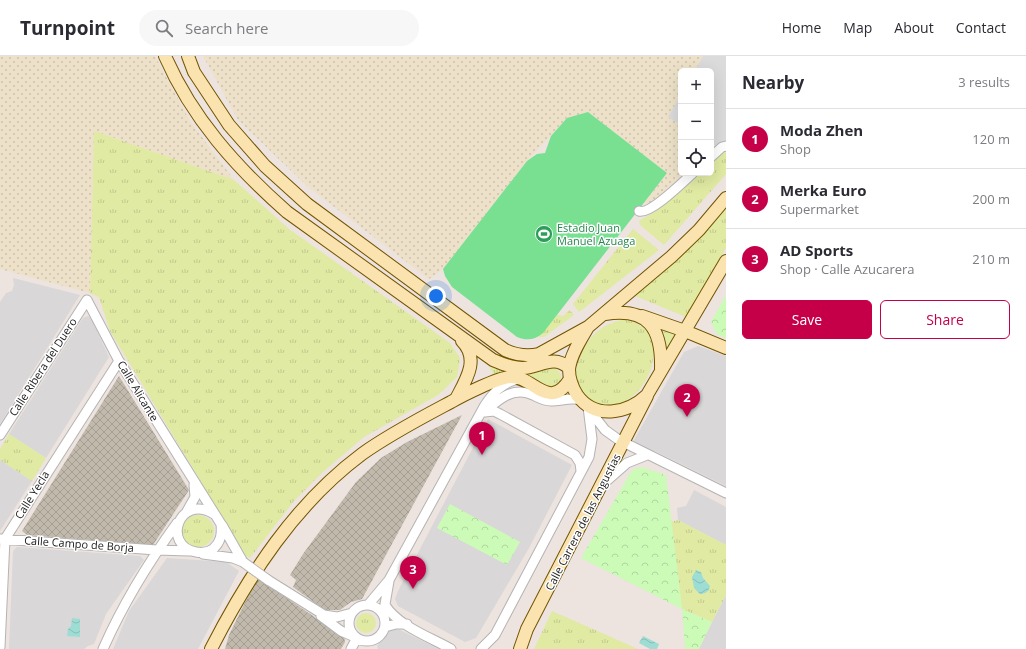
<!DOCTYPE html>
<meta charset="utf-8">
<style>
body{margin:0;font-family:"Open Sans",sans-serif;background:#f7f7f7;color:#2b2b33}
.controls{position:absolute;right:12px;top:12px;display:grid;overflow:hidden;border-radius:6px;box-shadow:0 4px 16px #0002}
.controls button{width:36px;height:36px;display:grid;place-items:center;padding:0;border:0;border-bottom:1px solid #e1e1e2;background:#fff;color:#2b2b33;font:20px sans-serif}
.you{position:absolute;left:436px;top:240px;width:14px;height:14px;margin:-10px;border:3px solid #fff;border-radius:50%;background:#1a73e8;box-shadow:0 0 0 6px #1a73e833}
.badge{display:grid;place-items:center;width:26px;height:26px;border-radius:50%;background:#c50049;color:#fff;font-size:13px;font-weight:700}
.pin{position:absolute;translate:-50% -33px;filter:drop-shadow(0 1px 2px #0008)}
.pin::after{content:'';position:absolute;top:21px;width:14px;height:12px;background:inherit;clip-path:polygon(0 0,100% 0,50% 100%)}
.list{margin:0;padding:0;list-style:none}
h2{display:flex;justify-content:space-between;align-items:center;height:52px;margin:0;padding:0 16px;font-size:17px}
h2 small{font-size:13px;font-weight:400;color:#7c7c81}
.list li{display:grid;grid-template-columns:26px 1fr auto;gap:12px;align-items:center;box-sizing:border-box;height:60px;padding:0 16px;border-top:1px solid #e1e1e2}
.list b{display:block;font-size:15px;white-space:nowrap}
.list p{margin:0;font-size:13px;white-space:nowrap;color:#7c7c81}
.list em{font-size:13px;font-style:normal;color:#7c7c81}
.actions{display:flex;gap:8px;padding:12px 16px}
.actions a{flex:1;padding:9px 0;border:1px solid #c50049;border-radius:6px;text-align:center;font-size:14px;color:#c50049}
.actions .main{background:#c50049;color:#fff}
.icon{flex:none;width:22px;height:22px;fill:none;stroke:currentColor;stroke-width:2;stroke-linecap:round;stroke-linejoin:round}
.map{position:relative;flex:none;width:726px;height:593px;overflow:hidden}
header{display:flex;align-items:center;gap:24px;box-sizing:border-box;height:56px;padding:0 20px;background:#fff;border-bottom:1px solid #e1e1e2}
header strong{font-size:19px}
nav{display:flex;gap:22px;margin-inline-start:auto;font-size:14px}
.search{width:280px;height:36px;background:#f7f7f7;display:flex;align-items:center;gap:10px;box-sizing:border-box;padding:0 14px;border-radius:22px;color:#7c7c81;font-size:15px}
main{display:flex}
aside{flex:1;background:#fff}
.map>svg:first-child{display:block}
.residential{fill:#d9d7d8}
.construction{fill:url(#construction-cross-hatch)}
.farmland{fill:url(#farmland-dots)}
.grass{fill:url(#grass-tufts)}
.park{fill:url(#park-crowns)}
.pitch{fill:#79e092}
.parking{fill:#dbdbdb}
.water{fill:url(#water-waves)}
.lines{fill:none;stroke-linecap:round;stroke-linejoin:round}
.street-casing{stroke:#b4b4b4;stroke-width:11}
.secondary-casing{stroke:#725401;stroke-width:14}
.street{stroke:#fff;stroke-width:9}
.secondary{stroke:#fbe3af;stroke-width:12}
.street-bridge-casing{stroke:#b4b4b4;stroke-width:11;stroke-linecap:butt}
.street-bridge{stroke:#fff;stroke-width:9}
.labels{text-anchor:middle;stroke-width:3;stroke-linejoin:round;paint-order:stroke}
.leisure-label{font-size:11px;fill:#27864d;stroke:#fff;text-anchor:start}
.street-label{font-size:11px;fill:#1b1b1b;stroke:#fff}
</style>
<header>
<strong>Turnpoint</strong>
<div class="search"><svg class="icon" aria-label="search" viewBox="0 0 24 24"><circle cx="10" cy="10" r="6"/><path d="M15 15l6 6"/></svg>Search here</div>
<nav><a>Home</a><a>Map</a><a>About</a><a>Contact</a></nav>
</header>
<main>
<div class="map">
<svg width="726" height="593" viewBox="0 0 726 593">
<defs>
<pattern id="construction-cross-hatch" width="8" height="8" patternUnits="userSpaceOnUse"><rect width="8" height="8" fill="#c1b9ab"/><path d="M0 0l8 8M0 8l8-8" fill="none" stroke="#a59e93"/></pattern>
<pattern id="farmland-dots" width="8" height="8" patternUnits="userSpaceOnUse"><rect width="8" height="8" fill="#ede2c9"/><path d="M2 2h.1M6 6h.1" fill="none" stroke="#cbc1ac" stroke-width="1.8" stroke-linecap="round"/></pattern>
<pattern id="grass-tufts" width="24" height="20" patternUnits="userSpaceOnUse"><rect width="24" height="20" fill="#e0eaa2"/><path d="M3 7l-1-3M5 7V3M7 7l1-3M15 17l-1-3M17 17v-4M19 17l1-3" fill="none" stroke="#c0c88b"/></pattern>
<pattern id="park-crowns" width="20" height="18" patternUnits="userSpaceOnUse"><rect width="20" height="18" fill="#ccfbb8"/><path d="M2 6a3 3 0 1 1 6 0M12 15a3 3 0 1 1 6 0" fill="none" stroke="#afd79e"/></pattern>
<pattern id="water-waves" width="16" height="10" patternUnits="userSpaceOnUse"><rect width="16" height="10" fill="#9dddd4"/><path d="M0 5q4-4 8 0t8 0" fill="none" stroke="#87bdb5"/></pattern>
</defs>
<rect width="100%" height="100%" fill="#ede3df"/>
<path class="residential" d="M 13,222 L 80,239 L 0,368 L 0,246 L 6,237 L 12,235 L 14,229 Z
M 88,260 L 91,262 L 109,301 L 46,402 L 9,378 L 83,262 Z
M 698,290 L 726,300 L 726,430 L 657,396 L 634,388 L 634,384 L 684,296 Z
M 488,363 L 572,409 L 529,492 L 476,582 L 465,586 L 398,550 L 395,543 L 398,535 Z
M 0,404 L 32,425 L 0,475 Z
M 694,434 L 726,451 L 726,489 L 678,464 L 677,452 L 686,450 Z
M 17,491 L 140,500 L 144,504 L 106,558 L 94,588 L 88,590 L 84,593 L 9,593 L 13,495 Z
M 167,502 L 226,506 L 239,515 L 198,593 L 113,593 L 129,555 Z
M 726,539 L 726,593 L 699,593 L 712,566 Z
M 395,573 L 400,574 L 439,593 L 378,593 L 377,590 L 388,575 Z"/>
<path class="construction" d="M 119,320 L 189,434 L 153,489 L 27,479 L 22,475 Z
M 462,359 L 362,543 L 351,546 L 340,554 L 325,554 L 293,531 L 296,524 L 290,519 L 303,498 L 356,426 L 381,402 L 407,386 Z
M 257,522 L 344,581 L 345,586 L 341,593 L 225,593 L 229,579 Z"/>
<path class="farmland" d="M 0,0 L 155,0 L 190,65 L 234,124 L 94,75 L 90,237 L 0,213 Z
M 203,0 L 703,0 L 695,15 L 681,15 L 681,39 L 668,61 L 681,69 L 681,117 L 686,117 L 651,148 L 644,147 L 667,117 L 567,62 L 527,105 L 443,213 L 429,223 L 308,131 L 238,64 Z"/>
<path class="grass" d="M 94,75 L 234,124 L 289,173 L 450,287 L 460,302 L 457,321 L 438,339 L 364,381 L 324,415 L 294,445 L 250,502 L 245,499 L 110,275 L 99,241 L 90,237 Z
M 724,94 L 726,95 L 726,118 L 664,189 L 640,169 L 639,165 L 657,154 L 698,117 L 711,117 L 711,105 Z
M 726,150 L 726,192 L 686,261 L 635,240 L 691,190 Z
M 633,173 L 659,194 L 579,256 L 573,248 Z
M 570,254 L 574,259 L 544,281 L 538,281 L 557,259 L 563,260 Z
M 626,263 C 634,266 644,269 649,278 C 669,313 620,376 584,339 C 567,321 581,288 598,275 C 606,268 616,265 626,263 Z
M 657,269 L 679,278 L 666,299 L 666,288 Z
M 493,307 L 529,315 L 555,312 L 561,318 L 561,326 L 555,331 L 551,331 L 495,321 L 490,312 Z
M 9,378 L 46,402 L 32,425 L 0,404 L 0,393 Z
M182 475a16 16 0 1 1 32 0a16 16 0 1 1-32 0Z
M 678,464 L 726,489 L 726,539 L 712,566 L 682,553 L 671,466 Z
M 552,555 L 638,593 L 534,593 Z
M356 567a10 10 0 1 1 20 0a10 10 0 1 1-20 0Z"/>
<path class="park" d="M 726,239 L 726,282 L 717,278 L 711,266 Z
M 641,411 L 666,419 L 682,553 L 712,566 L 699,593 L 685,593 L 682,553 L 581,502 L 632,414 Z
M 450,448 L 520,486 L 507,509 L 437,472 Z"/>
<path class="pitch" d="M 588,56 L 667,117 L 543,277 C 535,284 527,285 517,281 L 452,231 L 445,220 L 443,213 L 527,105 L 537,98 L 545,97 L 551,80 L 567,62 Z"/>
<path class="parking" d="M 703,0 L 726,0 L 726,95 L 711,87 L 711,15 L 695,15 Z
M 681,39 L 681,69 L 668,61 Z"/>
<path class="water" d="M 696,514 L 701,516 L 703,522 L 710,530 C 709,536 705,538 700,538 L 694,532 L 692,521 Z
M 72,562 L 80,563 L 80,581 L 67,580 L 68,573 L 71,570 Z
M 643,580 L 659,588 L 657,593 L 650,593 L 639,587 Z"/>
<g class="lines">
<defs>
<path id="street" d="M 711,101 L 722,91 L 726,90
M 639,155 C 650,159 684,125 693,117
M 484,356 C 496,346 510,332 527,337 C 535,339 542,345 551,345 C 561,345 571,341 581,344
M 485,356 L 494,355 L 500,358 L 575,399 L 580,407 L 581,415
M 591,356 L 605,374 L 619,384 L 726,437
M 0,379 L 87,244 L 119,305 L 221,468 C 222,478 221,486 213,493 C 207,497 202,497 196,496 C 162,490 178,437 214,458
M 603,428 L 627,407 L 647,399
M 186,457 L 195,441 L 194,429
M 222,469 L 243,506
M 1,483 L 157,494 L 189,495
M 203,498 L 233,502 L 243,506
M 268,524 L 324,559 L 337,561 L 352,557
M 368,549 L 389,524 L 485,349 C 493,337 501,328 515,324
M 385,549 C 398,570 430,581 451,593
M349 567a18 18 0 1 1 36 0a18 18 0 1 1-36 0Z
M 384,554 L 389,525
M 321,560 L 341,575 L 355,581
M 385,571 L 396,568 L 407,568
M 0,591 L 5,483 L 119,305
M 103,593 C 123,548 148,507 177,467
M 351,593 L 357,582
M 481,593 L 495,579 L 589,401 L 592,383 L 588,351"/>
<path id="secondary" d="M 165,0 C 192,62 236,111 287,156 L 493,304 C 502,308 512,312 523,312 C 541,311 553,298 569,312
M 188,0 L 194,16 L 229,69 L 265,110 L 307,148 L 505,294 C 516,299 526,301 539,298 L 588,271
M 726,142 L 699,174 L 671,201 L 588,271 C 581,283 571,298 569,313 C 569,322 572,331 577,339 C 595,364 627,358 647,339 L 726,205
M 605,258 C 649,251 662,273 661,313
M 642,260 L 685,275 L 726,292
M 456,343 C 466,324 480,303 462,285
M 211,593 C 249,519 295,448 362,398 C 390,378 421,362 451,346 C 463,339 497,322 510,321 C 533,319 549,357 570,323
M 520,593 L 527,573 L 647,340"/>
</defs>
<use href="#street" class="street-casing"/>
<use href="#secondary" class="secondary-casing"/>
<use href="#street" class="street"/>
<use href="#secondary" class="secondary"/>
<defs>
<path id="street-bridge" d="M 243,506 L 268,524"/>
</defs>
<use href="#street-bridge" class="street-bridge-casing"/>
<use href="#street-bridge" class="street-bridge"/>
</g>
<defs>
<symbol id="stadium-disc" viewBox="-11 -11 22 22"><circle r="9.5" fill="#2e9e5b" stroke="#fff"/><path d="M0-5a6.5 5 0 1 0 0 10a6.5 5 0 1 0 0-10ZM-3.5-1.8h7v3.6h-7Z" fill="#fff"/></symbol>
</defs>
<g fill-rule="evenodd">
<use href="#stadium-disc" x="534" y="168" width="20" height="20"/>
</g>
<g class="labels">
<g class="leisure-label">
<text x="557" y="176">Estadio Juan<tspan x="557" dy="13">Manuel Azuaga</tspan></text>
</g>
<g class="street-label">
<text transform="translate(43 311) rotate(-57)" y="4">Calle Ribera del Duero</text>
<text transform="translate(138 335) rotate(59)" y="4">Calle Alicante</text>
<text transform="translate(32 439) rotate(-58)" y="4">Calle Yecla</text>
<text transform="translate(583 466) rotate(-63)" y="4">Calle Carrera de las Angustias</text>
<text transform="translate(79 488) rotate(4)" y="4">Calle Campo de Borja</text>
</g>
</g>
</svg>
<div class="controls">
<button>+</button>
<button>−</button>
<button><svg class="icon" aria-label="locate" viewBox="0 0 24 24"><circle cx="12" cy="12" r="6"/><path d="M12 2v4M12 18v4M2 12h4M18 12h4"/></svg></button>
</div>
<div class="you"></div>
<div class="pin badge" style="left:482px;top:399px">1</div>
<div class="pin badge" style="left:687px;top:361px">2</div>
<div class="pin badge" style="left:413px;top:533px">3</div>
</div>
<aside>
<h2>Nearby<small>3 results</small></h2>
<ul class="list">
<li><span class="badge">1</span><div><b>Moda Zhen</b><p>Shop</p></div><em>120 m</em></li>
<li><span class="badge">2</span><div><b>Merka Euro</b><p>Supermarket</p></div><em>200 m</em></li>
<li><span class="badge">3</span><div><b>AD Sports</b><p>Shop · Calle Azucarera</p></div><em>210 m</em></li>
</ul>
<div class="actions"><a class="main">Save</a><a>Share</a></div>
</aside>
</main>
